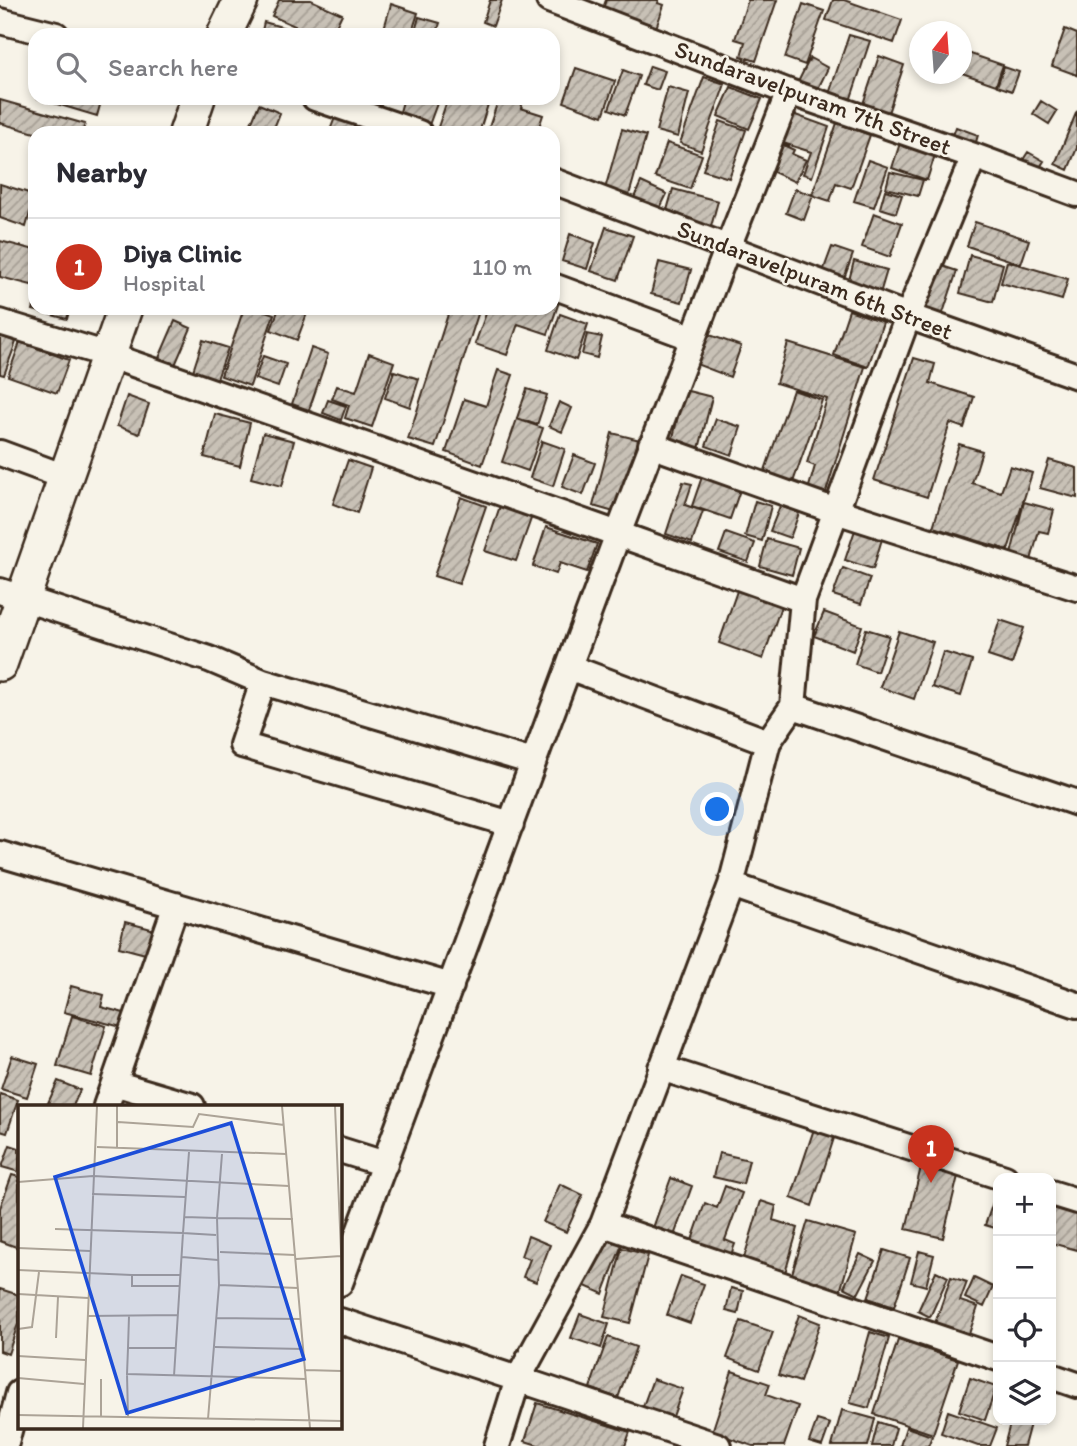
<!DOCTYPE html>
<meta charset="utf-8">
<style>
body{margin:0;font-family:Itim,sans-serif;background:#f7f7f7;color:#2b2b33}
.controls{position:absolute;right:21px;bottom:21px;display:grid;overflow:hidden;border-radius:14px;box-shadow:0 4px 10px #0003}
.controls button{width:63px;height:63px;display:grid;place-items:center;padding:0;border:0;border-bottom:2px solid #e1e1e2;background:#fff;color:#2b2b33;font:35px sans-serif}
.compass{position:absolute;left:909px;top:21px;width:63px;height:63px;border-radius:50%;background:#fff;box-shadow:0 4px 10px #0003;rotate:17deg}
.you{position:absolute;left:718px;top:810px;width:24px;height:24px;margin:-18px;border:5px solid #fff;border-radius:50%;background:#1a73e8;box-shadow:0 0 0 10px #1a73e833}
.badge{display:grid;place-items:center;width:46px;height:46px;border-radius:50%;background:#c8321e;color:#fff;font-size:23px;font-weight:700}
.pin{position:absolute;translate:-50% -58px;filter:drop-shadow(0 2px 4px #0008)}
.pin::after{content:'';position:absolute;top:37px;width:24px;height:21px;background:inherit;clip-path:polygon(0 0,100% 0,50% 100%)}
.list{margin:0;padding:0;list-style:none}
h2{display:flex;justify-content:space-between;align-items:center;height:91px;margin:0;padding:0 28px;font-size:30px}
h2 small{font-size:23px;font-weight:400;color:#7c7c81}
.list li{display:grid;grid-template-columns:46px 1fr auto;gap:21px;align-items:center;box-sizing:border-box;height:98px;padding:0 28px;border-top:2px solid #e1e1e2}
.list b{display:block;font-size:26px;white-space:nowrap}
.list p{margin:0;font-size:23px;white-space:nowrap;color:#7c7c81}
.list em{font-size:23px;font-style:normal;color:#7c7c81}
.icon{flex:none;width:38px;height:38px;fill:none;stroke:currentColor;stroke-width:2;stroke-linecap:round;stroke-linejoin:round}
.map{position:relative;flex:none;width:1077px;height:1446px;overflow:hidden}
.search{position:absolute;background:#fff;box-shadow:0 4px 10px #0003;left:28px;top:28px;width:532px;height:77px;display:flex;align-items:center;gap:18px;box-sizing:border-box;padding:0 24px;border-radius:21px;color:#7c7c81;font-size:26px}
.panel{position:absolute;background:#fff;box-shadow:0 4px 10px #0003;left:28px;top:126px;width:532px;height:189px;border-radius:21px}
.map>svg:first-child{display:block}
.building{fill:url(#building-hatch);stroke:#3b2a1e;stroke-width:2}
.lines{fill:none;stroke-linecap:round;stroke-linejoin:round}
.street-casing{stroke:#3b2a1e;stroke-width:30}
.secondary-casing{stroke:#3b2a1e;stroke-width:38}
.street{stroke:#f7f3e8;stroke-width:24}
.secondary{stroke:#f7f3e8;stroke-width:33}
.labels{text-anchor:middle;stroke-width:5;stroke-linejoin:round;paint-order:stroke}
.street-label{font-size:24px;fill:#3b2a1e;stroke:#f7f3e8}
.inset-road{fill:none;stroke:#aca397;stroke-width:2}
.view{fill:#1d4ed8;fill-opacity:0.15;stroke:#1d4ed8;stroke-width:3.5}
.inset-edge{fill:none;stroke:#3b2a1e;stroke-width:3.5}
</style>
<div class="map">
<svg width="1077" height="1446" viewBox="0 0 1077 1446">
<defs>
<pattern id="building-hatch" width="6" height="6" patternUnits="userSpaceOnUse" patternTransform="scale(1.75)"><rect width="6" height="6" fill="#c8c1b6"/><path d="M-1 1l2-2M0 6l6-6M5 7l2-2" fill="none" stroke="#a49d93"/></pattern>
</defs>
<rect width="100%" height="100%" fill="#f7f3e8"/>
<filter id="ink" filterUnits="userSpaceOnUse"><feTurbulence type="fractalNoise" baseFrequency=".0143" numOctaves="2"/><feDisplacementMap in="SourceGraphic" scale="14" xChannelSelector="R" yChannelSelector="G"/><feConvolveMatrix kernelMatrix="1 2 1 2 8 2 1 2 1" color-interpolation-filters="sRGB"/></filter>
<g filter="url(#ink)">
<path class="building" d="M 279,0 L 311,0 L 342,14 L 332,35 L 315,35 L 272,16 Z
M 490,0 L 502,0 L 493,26 L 483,22 Z
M 606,0 L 659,0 L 658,3 L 664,5 L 655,31 L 602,11 Z
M 748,0 L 777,0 L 756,61 L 741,56 L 745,42 L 735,39 Z
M 833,0 L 844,0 L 902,20 L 894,43 L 826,20 Z
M 391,4 L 418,13 L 411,35 L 393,35 L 383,32 Z
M 803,4 L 824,11 L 805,65 L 785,58 Z
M 419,17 L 440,23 L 436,35 L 414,35 Z
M 264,22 L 310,35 L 261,35 Z
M 1065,29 L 1077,34 L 1077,75 L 1052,66 Z
M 849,35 L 870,41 L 849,104 L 828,97 Z
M 962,51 L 1003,65 L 996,85 L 962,73 Z
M 879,56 L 904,65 L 887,116 L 862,107 Z
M 810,58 L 828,68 L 817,91 L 798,82 Z
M 650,66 L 665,71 L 658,90 L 643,85 Z
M 1004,67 L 1019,72 L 1012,91 L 997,86 Z
M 576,68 L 615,81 L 603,116 L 564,102 Z
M 623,70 L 639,76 L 625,115 L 609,109 Z
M 704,77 L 725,84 L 701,151 L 680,143 Z
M 668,87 L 689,93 L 678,137 L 656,131 Z
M 731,87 L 762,99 L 749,129 L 718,116 Z
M 37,98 L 102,98 L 97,116 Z
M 404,98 L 439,98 L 429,125 L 399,115 Z
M 448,98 L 490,98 L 479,133 L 447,133 L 437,130 Z
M 499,98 L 524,98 L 521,108 L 543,115 L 537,133 L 487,133 Z
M 0,100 L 85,124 L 82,133 L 35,133 L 0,123 Z
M 1041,101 L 1057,111 L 1049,124 L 1033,114 Z
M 259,104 L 280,113 L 272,133 L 247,133 Z
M 1077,111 L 1077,148 L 1068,170 L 1055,164 Z
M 790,113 L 829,127 L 812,177 L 803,174 L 811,152 L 780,142 Z
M 336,115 L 356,122 L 352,133 L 329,133 Z
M 720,121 L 746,130 L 729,178 L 703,170 Z
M 837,123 L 870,135 L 851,188 L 836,183 L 830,201 L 812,195 Z
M 956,127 L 978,135 L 974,149 L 951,141 Z
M 622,129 L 646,136 L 627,202 L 603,196 Z
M 667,143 L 702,155 L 690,189 L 655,177 Z
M 779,143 L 794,150 L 792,154 L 806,160 L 795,182 L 767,169 Z
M 900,143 L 935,155 L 927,180 L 892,168 Z
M 1028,152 L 1044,161 L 1037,172 L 1021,163 Z
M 868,160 L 888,167 L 874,207 L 854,201 Z
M 890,172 L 923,180 L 918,196 L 886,188 Z
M 641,182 L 667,194 L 657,214 L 632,202 Z
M 0,184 L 35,195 L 26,227 L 0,218 Z
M 673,189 L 718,201 L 709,234 L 664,221 Z
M 795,189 L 813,195 L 804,220 L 786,213 Z
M 885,190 L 902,195 L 896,213 L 880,208 Z
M 874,213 L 902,223 L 890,257 L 862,247 Z
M 975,222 L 1029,240 L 1021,264 L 967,246 Z
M 606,227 L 633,236 L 618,280 L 591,271 Z
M 570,234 L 595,243 L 587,269 L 562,261 Z
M 0,241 L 35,250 L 35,286 L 0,277 Z
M 832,247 L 853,254 L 842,284 L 821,277 Z
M 970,255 L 1003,264 L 993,302 L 960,293 Z
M 854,261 L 887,270 L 879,297 L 847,288 Z
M 1007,261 L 1068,279 L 1062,300 L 1001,283 Z
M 659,262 L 691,270 L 682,302 L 651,294 Z
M 939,265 L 957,271 L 941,319 L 924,313 Z
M 553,293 L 561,296 L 548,334 L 518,324 L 507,355 L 475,344 L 488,308 L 553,308 Z
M 35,302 L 35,308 L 70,308 L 67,319 L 33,310 Z
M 244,308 L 257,308 L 274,314 L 250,386 L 221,376 Z
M 279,308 L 309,308 L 297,340 L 271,330 Z
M 450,308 L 480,308 L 435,447 L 408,439 Z
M 849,310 L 883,322 L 868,367 L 834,355 Z
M 560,314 L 588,324 L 576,360 L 548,350 Z
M 175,321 L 191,328 L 175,365 L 159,358 Z
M 587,334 L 602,337 L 597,358 L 582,354 Z
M 707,334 L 741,346 L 730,377 L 696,364 Z
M 0,336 L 16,342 L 4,375 L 0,374 Z
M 203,340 L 228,348 L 217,379 L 193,371 Z
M 20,342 L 69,360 L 57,393 L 8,376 Z
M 788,343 L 865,367 L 825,495 L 808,490 L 815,466 L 807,463 L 827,399 L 776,383 Z
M 311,348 L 328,354 L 309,410 L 292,404 Z
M 369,353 L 394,362 L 372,427 L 345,418 L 349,405 L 332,399 L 337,386 L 356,392 Z
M 263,356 L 286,364 L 278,387 L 255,379 Z
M 914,358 L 935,364 L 930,383 L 974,397 L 964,428 L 950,423 L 927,497 L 874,480 Z
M 498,370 L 513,375 L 482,465 L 446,452 L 464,399 L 486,406 Z
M 394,371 L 419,379 L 410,407 L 385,398 Z
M 527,389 L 547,395 L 537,425 L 517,418 Z
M 684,390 L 712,397 L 699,449 L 672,442 Z
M 793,390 L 822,400 L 792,485 L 763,476 Z
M 127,396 L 149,404 L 139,434 L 117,426 Z
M 328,400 L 346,406 L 341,420 L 323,413 Z
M 559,402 L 572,408 L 562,432 L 549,426 Z
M 215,414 L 250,423 L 240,466 L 204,457 Z
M 517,419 L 543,428 L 528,471 L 502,462 Z
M 716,419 L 741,427 L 732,455 L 706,446 Z
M 263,433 L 294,441 L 282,486 L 251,478 Z
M 612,433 L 640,440 L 621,514 L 593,506 Z
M 542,441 L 565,449 L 553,486 L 530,478 Z
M 959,444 L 982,451 L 972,483 L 1001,492 L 1010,466 L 1032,473 L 1008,550 L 933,527 Z
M 574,455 L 595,463 L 583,495 L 562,487 Z
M 348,460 L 371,468 L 357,513 L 333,504 Z
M 1049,460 L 1077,468 L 1077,498 L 1040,488 Z
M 703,474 L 741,487 L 730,519 L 692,506 Z
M 683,482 L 692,484 L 685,505 L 703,511 L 692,543 L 666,534 Z
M 461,497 L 486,506 L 459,584 L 434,576 Z
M 755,501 L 771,506 L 762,541 L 745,536 Z
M 1024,502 L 1054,510 L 1048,533 L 1039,531 L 1030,564 L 1010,558 Z
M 500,506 L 532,516 L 516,561 L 485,551 Z
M 780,506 L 799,513 L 790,538 L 770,531 Z
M 546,527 L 597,544 L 587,572 L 560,563 L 556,574 L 533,566 Z
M 855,530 L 882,539 L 873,569 L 845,560 Z
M 726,533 L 755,543 L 748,562 L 719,552 Z
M 767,539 L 799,548 L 792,575 L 760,566 Z
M 843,568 L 870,578 L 861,604 L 833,595 Z
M 738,588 L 782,603 L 763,659 L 719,643 Z
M 824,612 L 862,626 L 853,651 L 814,636 Z
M 1000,620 L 1024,628 L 1012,664 L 988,656 Z
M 866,629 L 889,636 L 877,672 L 855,664 Z
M 899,631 L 933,642 L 914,699 L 880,687 Z
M 943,652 L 972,661 L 961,696 L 932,687 Z
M 125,922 L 155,930 L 149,955 L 119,947 Z
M 71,986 L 104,995 L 101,1007 L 128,1014 L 125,1028 L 64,1012 Z
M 72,1016 L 106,1026 L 91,1076 L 57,1066 Z
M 12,1056 L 38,1064 L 27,1097 L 1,1089 Z
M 58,1081 L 80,1090 L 73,1106 L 56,1106 L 48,1103 Z
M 0,1094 L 18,1100 L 7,1133 L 0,1131 Z
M 814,1129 L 835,1135 L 812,1206 L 791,1198 Z
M 10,1145 L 19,1148 L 19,1172 L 2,1167 Z
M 719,1153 L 749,1160 L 743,1184 L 713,1177 Z
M 921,1167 L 958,1176 L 943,1238 L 906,1229 Z
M 12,1175 L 19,1177 L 19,1248 L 0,1241 L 0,1208 Z
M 671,1178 L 692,1186 L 674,1236 L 653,1228 Z
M 560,1184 L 583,1195 L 566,1232 L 543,1222 Z
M 725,1186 L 742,1193 L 725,1240 L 735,1244 L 729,1260 L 690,1246 L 705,1203 L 717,1208 Z
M 997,1191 L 998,1192 L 998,1229 L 985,1225 Z
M 761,1201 L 776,1206 L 773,1220 L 798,1228 L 783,1280 L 741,1268 Z
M 1051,1201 L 1077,1209 L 1077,1250 L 1051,1243 Z
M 808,1221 L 856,1235 L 840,1292 L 791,1277 Z
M 605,1235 L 623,1242 L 603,1294 L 585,1286 Z
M 528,1236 L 550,1245 L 536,1282 L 523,1277 L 530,1259 L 521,1256 Z
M 622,1248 L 648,1255 L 630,1323 L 604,1317 Z
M 884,1250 L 910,1258 L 894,1307 L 868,1298 Z
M 919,1251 L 934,1255 L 926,1286 L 911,1282 Z
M 860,1254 L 875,1261 L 858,1294 L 844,1287 Z
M 936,1271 L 948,1277 L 930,1317 L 918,1311 Z
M 681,1276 L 704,1284 L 690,1323 L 667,1315 Z
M 951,1277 L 967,1282 L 960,1301 L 978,1307 L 966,1343 L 932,1332 Z
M 974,1278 L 993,1287 L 984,1307 L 965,1298 Z
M 731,1288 L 743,1291 L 738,1314 L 726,1311 Z
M 0,1289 L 19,1295 L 19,1321 L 8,1354 L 0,1351 Z
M 580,1314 L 609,1324 L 601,1348 L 571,1338 Z
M 799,1315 L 820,1323 L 800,1382 L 778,1375 Z
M 741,1321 L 773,1332 L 759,1370 L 727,1358 Z
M 870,1332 L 889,1338 L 869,1408 L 850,1403 Z
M 608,1337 L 636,1347 L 618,1398 L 590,1388 Z
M 898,1340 L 958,1360 L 933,1434 L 874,1414 Z
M 732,1371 L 770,1384 L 766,1395 L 798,1406 L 784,1446 L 753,1446 L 712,1432 Z
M 970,1378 L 996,1387 L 985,1420 L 959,1411 Z
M 653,1379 L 683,1389 L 672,1419 L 642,1409 Z
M 537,1403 L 630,1432 L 625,1446 L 541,1446 L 525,1441 Z
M 842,1410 L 875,1419 L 868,1446 L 832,1446 Z
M 948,1411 L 997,1428 L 990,1446 L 978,1446 L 941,1433 Z
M 817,1420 L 830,1424 L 822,1446 L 809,1442 Z
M 1011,1420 L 1031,1420 L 1024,1446 L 1004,1446 Z
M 878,1422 L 896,1428 L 891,1446 L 872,1446 Z
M 906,1427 L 932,1436 L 928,1446 L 900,1446 Z"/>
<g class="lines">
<defs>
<path id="street" d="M 549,0 L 789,92 L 974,156 L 1077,194
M 0,21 L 56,35
M 789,92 L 728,247 L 618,534 L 803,600
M 315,98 L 419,133
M 553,181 L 908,316 L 1077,376
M 553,286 L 693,338
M 0,322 L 108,355 L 618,534 L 340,1283
M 651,445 L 836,511 L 908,316 L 974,156
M 0,453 L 65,477
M 0,591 L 209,659 L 263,682
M 569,667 L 768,742
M 793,706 L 1077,803
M 511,824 L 242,745 L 263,682 L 533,762
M 0,854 L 451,986
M 731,885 L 1077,1005
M 176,905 L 114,1083 L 192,1106
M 661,1068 L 1005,1178
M 106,1106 L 114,1083
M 340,1150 L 385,1164
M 1051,1193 L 1077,1201
M 603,1224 L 998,1358
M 340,1321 L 518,1379 L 718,1446
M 1051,1376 L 1077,1385
M 5,1446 L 19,1393
M 497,1446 L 518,1379 L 603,1224 L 731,885 L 768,742 L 793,706 L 803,600 L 836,511 L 1077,588"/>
<path id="secondary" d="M 224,35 L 241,0
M 186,133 L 198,98
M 0,664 L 125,308"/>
</defs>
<use href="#street" class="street-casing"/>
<use href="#secondary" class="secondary-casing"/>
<use href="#street" class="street"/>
<use href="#secondary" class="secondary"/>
</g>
</g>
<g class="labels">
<g class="street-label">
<text transform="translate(813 98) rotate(20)" y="8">Sundaravelpuram 7th Street</text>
<text transform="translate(815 280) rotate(21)" y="8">Sundaravelpuram 6th Street</text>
</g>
</g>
<g transform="translate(18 1105)">
<rect width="324" height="324" fill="#f7f3e8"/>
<path class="inset-road" d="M 99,1 L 99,42M 264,1 L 292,323M 317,1 L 324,171M 100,17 L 175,22 L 181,9 L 266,20M 79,42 L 268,49M 171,47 L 165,128 L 198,130M 0,77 L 75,71 L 271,81M 74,89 L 167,92M 166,112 L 199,113 L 204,49M 37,124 L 165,128 L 156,271M 0,143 L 72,146M 202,147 L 277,150M 164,152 L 200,155M 278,154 L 323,151M 0,165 L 114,170M 201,180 L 280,183M 162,181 L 114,181 L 114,170 L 163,170M 0,189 L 70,193M 69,211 L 160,210M 111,211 L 110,243 L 158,243M 199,213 L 283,214M 0,224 L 14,222 L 21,167M 38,233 L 40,192M 197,242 L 286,244M 110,243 L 109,269 L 288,274M 0,251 L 67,255M 287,265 L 324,266M 109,269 L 110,312M 0,273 L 66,279M 83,274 L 83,311M 0,310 L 324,316M 190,314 L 201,180 L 199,113 L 275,114M 65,323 L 79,1"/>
<path class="view" d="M 213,18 L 286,254 L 109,308 L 37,72 Z"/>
<rect width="324" height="324" class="inset-edge"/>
</g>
</svg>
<div class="controls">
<button>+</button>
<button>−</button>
<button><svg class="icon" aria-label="locate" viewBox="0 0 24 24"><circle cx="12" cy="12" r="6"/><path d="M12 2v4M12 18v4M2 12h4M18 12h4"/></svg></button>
<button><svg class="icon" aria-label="layers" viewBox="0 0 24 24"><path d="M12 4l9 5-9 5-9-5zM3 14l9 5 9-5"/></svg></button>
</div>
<svg class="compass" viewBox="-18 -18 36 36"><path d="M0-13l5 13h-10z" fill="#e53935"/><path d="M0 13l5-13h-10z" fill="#7c7c81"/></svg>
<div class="you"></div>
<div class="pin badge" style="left:931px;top:1183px">1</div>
<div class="search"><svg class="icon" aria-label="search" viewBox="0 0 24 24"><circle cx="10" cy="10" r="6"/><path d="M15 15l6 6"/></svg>Search here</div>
<section class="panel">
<h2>Nearby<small></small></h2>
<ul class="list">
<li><span class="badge">1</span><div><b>Diya Clinic</b><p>Hospital</p></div><em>110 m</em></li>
</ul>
</section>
</div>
